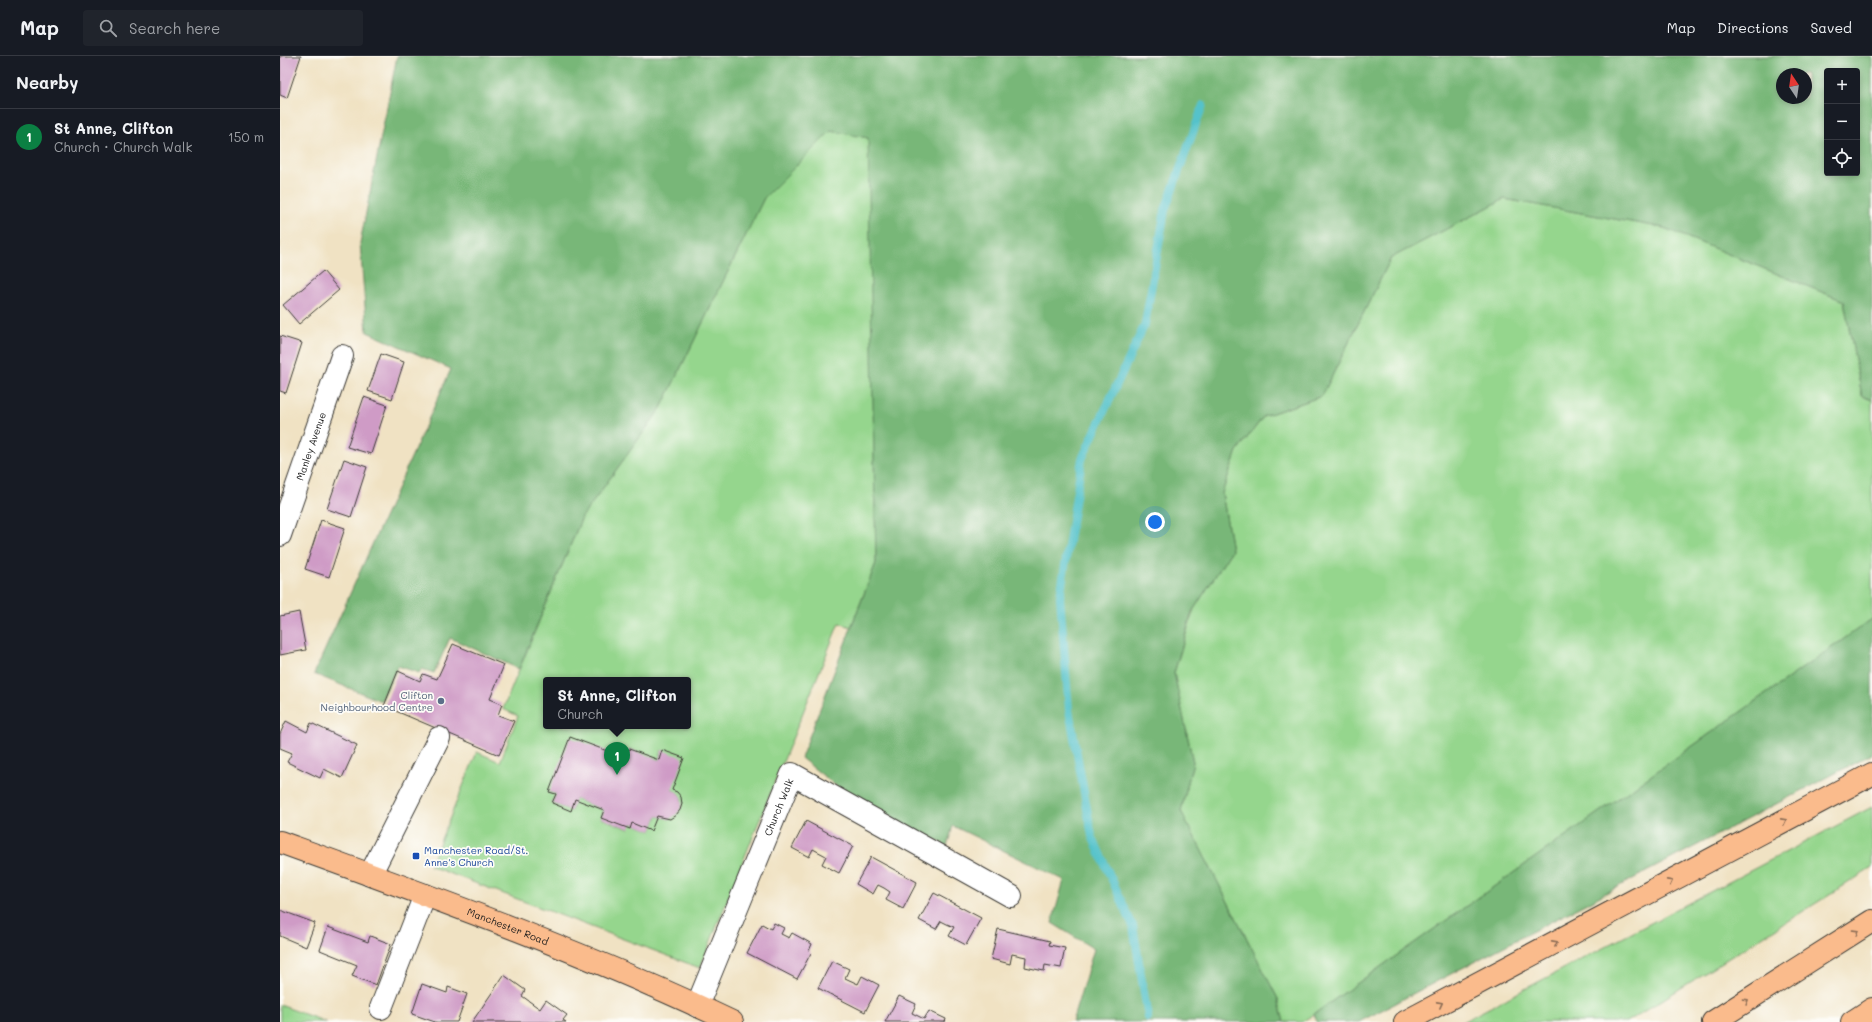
<!DOCTYPE html>
<meta charset="utf-8">
<style>
body{margin:0;font-family:Mali,sans-serif;background:#20242c;color:#f1f3f6}
.controls{position:absolute;right:12px;top:12px;display:grid;overflow:hidden;border-radius:4px;box-shadow:0 2px 6px #0003}
.controls button{width:36px;height:36px;display:grid;place-items:center;padding:0;border:0;border-bottom:1px solid #363941;background:#171b24;color:#f1f3f6;font:20px sans-serif}
.compass{position:absolute;left:1496px;top:12px;width:36px;height:36px;border-radius:50%;background:#171b24;box-shadow:0 2px 6px #0003;rotate:347deg}
.you{position:absolute;left:875px;top:466px;width:14px;height:14px;margin:-10px;border:3px solid #fff;border-radius:50%;background:#1a73e8;box-shadow:0 0 0 6px #1a73e833}
.badge{display:grid;place-items:center;width:26px;height:26px;border-radius:50%;background:#0b8043;color:#fff;font-size:13px;font-weight:700}
.pin{position:absolute;translate:-50% -33px;filter:drop-shadow(0 1px 2px #0008)}
.pin::after{content:'';position:absolute;top:21px;width:14px;height:12px;background:inherit;clip-path:polygon(0 0,100% 0,50% 100%)}
.popup{position:absolute;left:263px;top:621px;width:148px;height:52px;box-sizing:border-box;display:grid;place-content:center;border-radius:4px;background:#171b24;filter:drop-shadow(0 1px 3px #0005);font-size:13px;white-space:nowrap;color:#9ea1a6}
.popup b{font-size:15px;color:#f1f3f6}
.popup::after{content:'';position:absolute;left:50%;top:100%;margin-left:-8px;border:8px solid transparent;border-top-color:#171b24}
.list{margin:0;padding:0;list-style:none}
h2{display:flex;justify-content:space-between;align-items:center;height:52px;margin:0;padding:0 16px;font-size:17px}
h2 small{font-size:13px;font-weight:400;color:#9ea1a6}
.list li{display:grid;grid-template-columns:26px 1fr auto;gap:12px;align-items:center;box-sizing:border-box;height:56px;padding:0 16px;border-top:1px solid #363941}
.list b{display:block;font-size:15px;white-space:nowrap}
.list p{margin:0;font-size:13px;white-space:nowrap;color:#9ea1a6}
.list em{font-size:13px;font-style:normal;color:#9ea1a6}
.icon{flex:none;width:22px;height:22px;fill:none;stroke:currentColor;stroke-width:2;stroke-linecap:round;stroke-linejoin:round}
.map{position:relative;flex:none;width:1592px;height:966px;overflow:hidden}
header{display:flex;align-items:center;gap:24px;box-sizing:border-box;height:56px;padding:0 20px;background:#171b24;border-bottom:1px solid #363941}
header strong{font-size:19px}
nav{display:flex;gap:22px;margin-inline-start:auto;font-size:14px}
.search{width:280px;height:36px;background:#20242c;display:flex;align-items:center;gap:10px;box-sizing:border-box;padding:0 14px;border-radius:4px;color:#9ea1a6;font-size:15px}
main{display:flex}
aside{flex:1;background:#171b24}
.map>svg:first-child{display:block}
.green{fill:#95d68d;stroke:#587954;fill-rule:evenodd}
.forest{fill:#78b778;stroke:#4a6a4a;fill-rule:evenodd}
.lines{fill:none;stroke-linecap:round;stroke-linejoin:round}
.stream{stroke:#54c2ca;stroke-width:8}
.building{fill:#cf9bc6}
.minor-casing{stroke:#3c3a35;stroke-width:24}
.major-casing{stroke:#3c3a35;stroke-width:24}
.highway-casing{stroke:#3c3a35;stroke-width:24}
.minor{stroke:#fff;stroke-width:22}
.major{stroke:#fabb8c;stroke-width:22}
.highway{stroke:#fabb8c;stroke-width:22}
.oneway{stroke:#8b6c54}
.service-dot{fill:#5c6f8a;stroke:#fdfcf7;stroke-width:1.5}
.transit-dot{fill:#1a4fb4;stroke:#fdfcf7;stroke-width:1.5}
.labels{text-anchor:middle;stroke-width:3.5;stroke-linejoin:round;paint-order:stroke}
.street-label{font-size:10px;fill:#1c1c1c;stroke:#fdfcf7}
.service-label{font-size:10px;fill:#4e5e75;stroke:#fdfcf7;text-anchor:end}
.transit-label{font-size:10px;fill:#164399;stroke:#fdfcf7;text-anchor:start}
</style>
<header>
<strong>Map</strong>
<div class="search"><svg class="icon" aria-label="search" viewBox="0 0 24 24"><circle cx="10" cy="10" r="6"/><path d="M15 15l6 6"/></svg>Search here</div>
<nav><a>Map</a><a>Directions</a><a>Saved</a></nav>
</header>
<main>
<aside>
<h2>Nearby<small></small></h2>
<ul class="list">
<li><span class="badge">1</span><div><b>St Anne, Clifton</b><p>Church · Church Walk</p></div><em>150 m</em></li>
</ul>
</aside>
<div class="map">
<svg width="1592" height="966" viewBox="0 0 1592 966">
<rect width="100%" height="100%" fill="#fdfcf7"/>
<filter id="ink" filterUnits="userSpaceOnUse"><feTurbulence type="fractalNoise" baseFrequency=".025" numOctaves="2"/><feDisplacementMap in="SourceGraphic" scale="8" xChannelSelector="R" yChannelSelector="G"/><feConvolveMatrix kernelMatrix="1 2 1 2 8 2 1 2 1" color-interpolation-filters="sRGB"/></filter>
<filter id="wash" filterUnits="userSpaceOnUse"><feTurbulence type="fractalNoise" baseFrequency=".012" numOctaves="4" result="noise"/><feDisplacementMap in="SourceGraphic" scale="16" xChannelSelector="R" yChannelSelector="G"/><feGaussianBlur stdDeviation="0.9" result="paint"/><feColorMatrix in="noise" values="0 0 0 0 0 0 0 0 0 0 0 0 0 0 0 0 0 1.4 0 .05"/><feComposite in="paint" operator="in"/></filter>
<g filter="url(#wash)">
<rect width="100%" height="100%" fill="#f0e2c3"/>
<path class="green" d="M 551,75 L 589,82 L 596,507 L 571,571 L 559,567 L 420,912 L 150,810 L 197,696 L 220,706 L 238,660 L 223,653 L 302,461 L 381,352 L 484,142 ZM 266,624 L 408,624 L 408,670 L 266,670 ZM 350,693 L 379,704 L 382,694 L 392,734 C 408,739 402,756 390,763 L 377,760 L 371,775 L 352,767 L 349,773 L 321,762 L 324,754 L 295,743 L 291,755 L 272,747 L 276,738 L 269,736 L 346,702 Z
M 1224,143 L 1384,172 L 1564,245 L 1582,340 L 1592,344 L 1592,563 L 1034,958 L 1022,966 L 1004,966 L 998,943 L 901,755 L 913,706 L 894,617 L 914,553 L 952,494 L 942,437 L 957,395 L 984,360 L 1042,340 L 1111,202 Z
M 1592,751 L 1592,812 L 1347,966 L 1182,966 Z
M 0,949 L 46,966 L 0,966 Z"/>
<path class="forest" d="M 117,0 L 1592,0 L 1592,344 L 1582,340 L 1564,245 L 1384,172 L 1224,143 L 1111,202 L 1042,340 L 984,360 L 957,395 L 942,437 L 952,494 L 912,556 L 894,617 L 913,706 L 901,755 L 998,943 L 1004,966 L 792,966 L 814,893 L 772,867 L 784,824 L 673,770 L 667,790 L 570,741 L 521,702 L 596,507 L 588,82 L 551,75 L 484,142 L 381,352 L 302,461 L 239,613 L 170,582 L 154,617 L 142,613 L 139,617 L 118,610 L 101,645 L 34,618 L 171,313 L 87,276 L 80,187 ZM 1547,15 L 1577,15 L 1577,117 L 1547,117 ZM 1502,18 L 1526,18 L 1526,42 L 1502,42 Z
M 1592,563 L 1592,698 L 1079,966 L 1037,966 L 1034,958 Z"/>
<g class="lines">
<path class="stream" d="M 868,961 L 853,870 L 812,780 L 789,654 L 780,541 L 802,403 L 865,268 L 885,154 L 923,49"/>
</g>
<g id="blocks">
<path class="building" d="M 0,0 L 21,0 L 7,42 L 0,39 Z
M 43,215 L 59,234 L 19,268 L 3,249 Z
M 0,280 L 22,287 L 6,337 L 0,335 Z
M 101,298 L 124,306 L 112,343 L 88,335 Z
M 84,341 L 107,349 L 91,398 L 67,391 Z
M 64,403 L 87,411 L 71,461 L 47,453 Z
M 41,464 L 65,472 L 49,521 L 25,513 Z
M 19,556 L 26,594 L 0,599 L 0,560 Z
M 173,588 L 224,609 L 210,643 L 222,648 L 218,659 L 234,665 L 219,699 L 104,650 L 118,615 L 140,625 L 143,618 L 157,623 Z
M 6,665 L 27,676 L 31,667 L 77,689 L 62,722 L 44,713 L 40,722 L 7,706 L 12,697 L 0,692 L 0,678 Z
M 290,681 L 346,702 L 349,693 L 379,704 L 382,694 L 404,702 L 392,734 L 397,736 L 401,741 L 402,748 L 400,754 L 396,759 L 390,763 L 377,760 L 371,775 L 352,767 L 350,773 L 321,762 L 324,754 L 295,743 L 291,755 L 272,747 L 276,738 L 269,736 Z
M 526,765 L 573,790 L 559,817 L 542,808 L 546,800 L 533,793 L 529,801 L 512,792 Z
M 591,801 L 637,826 L 623,853 L 606,844 L 610,836 L 604,832 L 598,829 L 593,838 L 576,828 Z
M 654,837 L 701,862 L 686,889 L 669,880 L 674,871 L 667,868 L 661,865 L 656,873 L 639,864 Z
M 0,854 L 35,867 L 26,891 L 0,880 Z
M 494,867 L 504,872 L 501,878 L 509,882 L 512,877 L 532,888 L 529,895 L 531,897 L 517,923 L 467,897 L 482,868 L 491,873 Z
M 48,871 L 88,886 L 90,880 L 111,888 L 96,929 L 72,920 L 77,909 L 40,894 Z
M 718,873 L 770,885 L 769,889 L 785,892 L 781,912 L 765,909 L 764,915 L 745,911 L 746,901 L 732,898 L 730,908 L 711,903 Z
M 552,905 L 569,913 L 565,922 L 578,928 L 582,920 L 599,929 L 585,956 L 538,932 Z
M 224,919 L 245,934 L 242,940 L 260,953 L 266,944 L 287,959 L 283,964 L 286,966 L 192,966 Z
M 142,928 L 167,937 L 168,931 L 187,938 L 177,966 L 155,966 L 132,958 Z
M 619,940 L 636,948 L 632,957 L 644,963 L 649,955 L 666,963 L 665,966 L 605,966 Z"/>
</g>
</g>
<g filter="url(#ink)">
<use href="#blocks" fill-opacity="0" stroke="#3c3a35" stroke-width="1"/>
<g class="lines">
<defs>
<g id="minor">
<path id="s1" d="M 0,479 L 62,300"/>
<path d="M 90,819 L 159,682"/>
<path id="s2" d="M 417,950 L 512,718 L 731,840"/>
<path d="M 101,952 L 145,839"/>
</g>
<g id="major">
<path id="s3" d="M 0,786 C 152,841 306,896 452,966"/>
</g>
<path id="highway" d="M 1125,966 L 1592,718
M 1433,966 L 1592,865
M 1572,966 L 1592,953"/>
</defs>
<use href="#minor" class="minor-casing"/>
<use href="#major" class="major-casing"/>
<use href="#highway" class="highway-casing"/>
<use href="#minor" class="minor"/>
<use href="#major" class="major"/>
<use href="#highway" class="highway"/>
</g>
<defs><path id="oneway-chevron" d="M-2-3.5L2.5 0L-2 3.5" fill="none" stroke-width="1.6" stroke-linecap="round" stroke-linejoin="round"/></defs>
<g class="oneway">
<use href="#oneway-chevron" transform="translate(1504 765) rotate(-28)"/>
<use href="#oneway-chevron" transform="translate(1390 826) rotate(-28)"/>
<use href="#oneway-chevron" transform="translate(1576 876) rotate(-32)"/>
<use href="#oneway-chevron" transform="translate(1275 887) rotate(-28)"/>
<use href="#oneway-chevron" transform="translate(1466 945) rotate(-32)"/>
<use href="#oneway-chevron" transform="translate(1160 948) rotate(-28)"/>
</g>
</g>
<circle class="service-dot" cx="161" cy="645" r="4"/>
<rect class="transit-dot" x="132" y="796" width="8" height="8" rx="2"/>
<g class="labels">
<g class="street-label">
<text dy="4" stroke="none"><textPath href="#s1" startOffset="94">Manley Avenue</textPath></text>
<text dy="4" stroke="none"><textPath href="#s2" startOffset="215">Church Walk</textPath></text>
<text dy="4" stroke="none"><textPath href="#s3" startOffset="243">Manchester Road</textPath></text>
</g>
<g class="service-label">
<text x="153" y="643">Clifton<tspan x="153" dy="12">Neighbourhood Centre</tspan></text>
</g>
<g class="transit-label">
<text x="144" y="798">Manchester Road/St.<tspan x="144" dy="12">Anne's Church</tspan></text>
</g>
</g>
</svg>
<div class="controls">
<button>+</button>
<button>−</button>
<button><svg class="icon" aria-label="locate" viewBox="0 0 24 24"><circle cx="12" cy="12" r="6"/><path d="M12 2v4M12 18v4M2 12h4M18 12h4"/></svg></button>
</div>
<svg class="compass" viewBox="-18 -18 36 36"><path d="M0-13l5 13h-10z" fill="#e53935"/><path d="M0 13l5-13h-10z" fill="#9ea1a6"/></svg>
<div class="you"></div>
<div class="pin badge" style="left:337px;top:719px">1</div>
<div class="popup"><b>St Anne, Clifton</b>Church</div>
</div>
</main>
